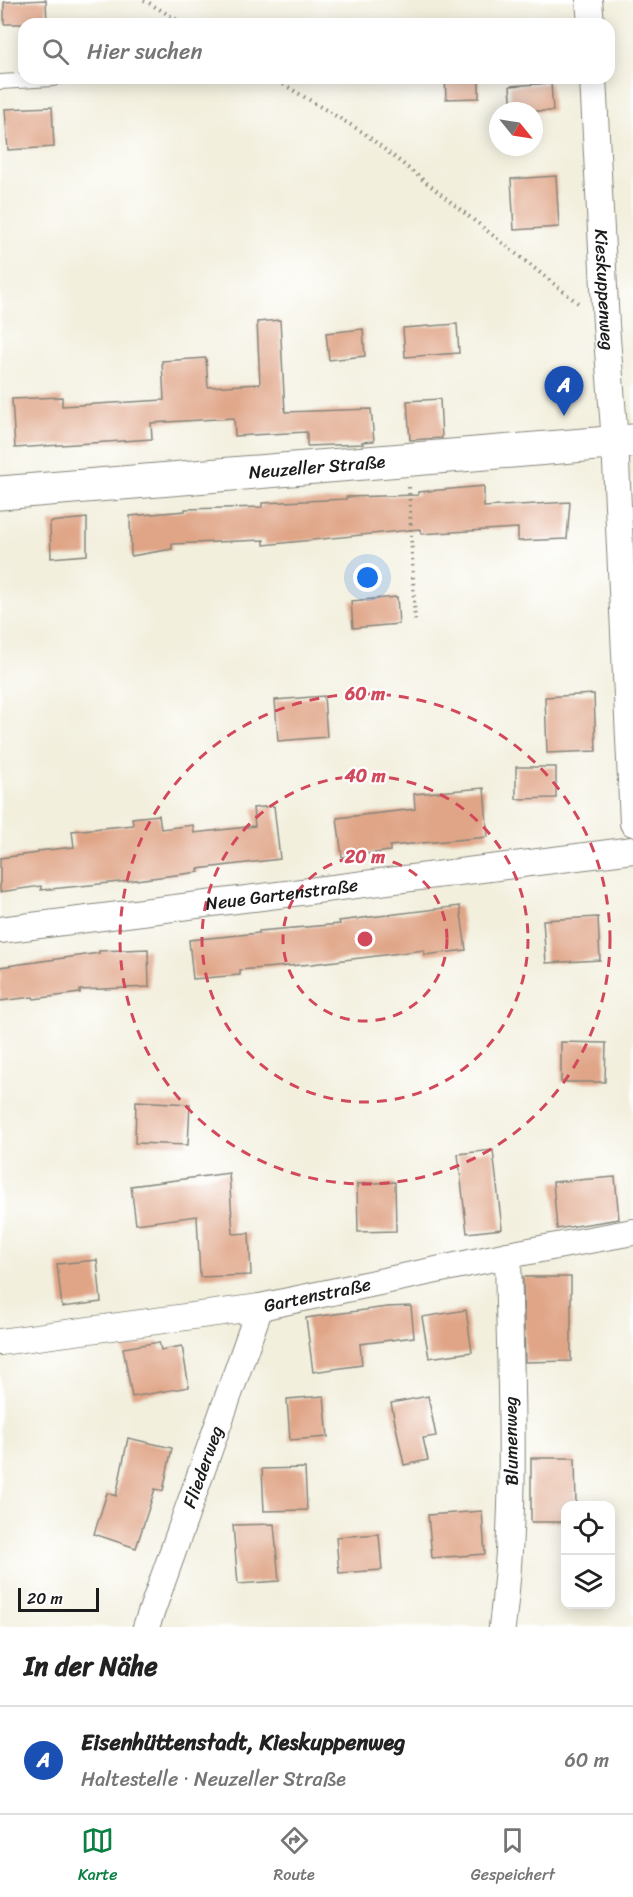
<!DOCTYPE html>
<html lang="de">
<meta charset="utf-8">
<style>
body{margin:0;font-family:Sriracha,sans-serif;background:#f6f6f6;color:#222}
.controls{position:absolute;right:18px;bottom:18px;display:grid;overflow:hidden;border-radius:12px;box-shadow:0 3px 15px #0003}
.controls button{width:54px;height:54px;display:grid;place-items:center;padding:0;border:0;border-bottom:2px solid #e0e0e0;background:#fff;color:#222;font:30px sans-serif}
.compass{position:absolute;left:489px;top:102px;width:54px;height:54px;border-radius:50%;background:#fff;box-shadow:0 3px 15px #0003;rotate:120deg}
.scale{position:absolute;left:18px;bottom:15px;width:81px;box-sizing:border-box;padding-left:6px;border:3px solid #1c1c1c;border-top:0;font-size:16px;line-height:21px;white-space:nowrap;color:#1c1c1c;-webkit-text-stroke:4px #fff;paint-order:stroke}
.you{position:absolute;left:368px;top:578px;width:21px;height:21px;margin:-15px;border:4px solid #fff;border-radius:50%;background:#1a73e8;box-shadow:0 0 0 9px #1a73e833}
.badge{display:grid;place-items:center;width:39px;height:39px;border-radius:50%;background:#0b8043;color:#fff;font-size:20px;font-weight:700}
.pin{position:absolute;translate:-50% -50px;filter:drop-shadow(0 2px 3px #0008)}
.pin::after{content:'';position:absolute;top:32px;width:21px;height:18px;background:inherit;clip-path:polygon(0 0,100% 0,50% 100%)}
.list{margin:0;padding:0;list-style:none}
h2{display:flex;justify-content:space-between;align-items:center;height:78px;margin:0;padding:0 24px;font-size:26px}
h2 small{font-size:20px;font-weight:400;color:#767676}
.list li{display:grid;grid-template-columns:39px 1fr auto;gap:18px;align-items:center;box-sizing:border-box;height:108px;padding:0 24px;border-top:2px solid #e0e0e0}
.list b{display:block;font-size:22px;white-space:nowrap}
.list p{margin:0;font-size:20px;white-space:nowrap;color:#767676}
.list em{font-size:20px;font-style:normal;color:#767676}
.icon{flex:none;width:33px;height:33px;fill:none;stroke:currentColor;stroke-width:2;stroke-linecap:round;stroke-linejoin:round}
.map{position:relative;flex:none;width:633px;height:1627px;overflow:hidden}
.search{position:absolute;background:#fff;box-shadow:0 3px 15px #0003;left:18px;right:18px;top:18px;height:66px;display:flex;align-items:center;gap:15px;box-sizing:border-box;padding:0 21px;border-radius:18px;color:#767676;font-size:22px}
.sheet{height:186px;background:#fff}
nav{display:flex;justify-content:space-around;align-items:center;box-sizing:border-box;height:84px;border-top:2px solid #e0e0e0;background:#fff;font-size:16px;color:#767676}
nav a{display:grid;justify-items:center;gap:3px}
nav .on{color:#0b8043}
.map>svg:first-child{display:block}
.building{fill:#e0a587}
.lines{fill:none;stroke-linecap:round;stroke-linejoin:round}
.lane-casing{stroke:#87867c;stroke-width:16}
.street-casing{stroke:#87867c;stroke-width:28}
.secondary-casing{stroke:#87867c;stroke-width:35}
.path{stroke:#87867c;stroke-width:4;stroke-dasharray:1.5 4.5;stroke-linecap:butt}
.lane{stroke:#fff;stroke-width:14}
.street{stroke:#fff;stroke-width:26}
.secondary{stroke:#fff;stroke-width:33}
.ring{fill:none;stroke:#d1495b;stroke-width:3;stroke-dasharray:10 8}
.labels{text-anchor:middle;stroke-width:4.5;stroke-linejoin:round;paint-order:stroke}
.street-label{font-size:18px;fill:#1c1c1c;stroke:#fff}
.centre{fill:#d1495b;stroke:#fff;stroke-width:3}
.ring-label{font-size:18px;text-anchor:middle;font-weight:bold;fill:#d1495b;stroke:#fff;stroke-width:4.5;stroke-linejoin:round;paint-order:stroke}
</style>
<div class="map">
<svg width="633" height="1627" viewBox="0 0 633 1627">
<rect width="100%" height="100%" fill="#fff"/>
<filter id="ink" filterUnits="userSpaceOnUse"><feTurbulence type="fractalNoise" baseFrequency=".0167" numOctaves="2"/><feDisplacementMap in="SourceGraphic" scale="12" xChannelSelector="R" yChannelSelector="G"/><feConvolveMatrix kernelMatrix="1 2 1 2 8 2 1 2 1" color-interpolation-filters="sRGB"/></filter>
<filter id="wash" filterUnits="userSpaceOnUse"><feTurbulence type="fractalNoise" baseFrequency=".008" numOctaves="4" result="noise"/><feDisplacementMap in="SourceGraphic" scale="24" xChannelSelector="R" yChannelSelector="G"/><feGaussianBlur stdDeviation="1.35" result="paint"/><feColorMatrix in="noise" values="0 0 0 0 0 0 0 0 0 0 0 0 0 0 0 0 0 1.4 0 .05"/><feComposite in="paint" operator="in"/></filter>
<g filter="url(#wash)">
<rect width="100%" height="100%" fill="#f2efdd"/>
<g id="blocks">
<path class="building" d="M 46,0 L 47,24 L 4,24 L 4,2 Z
M 445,78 L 479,78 L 479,98 L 446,99 Z
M 551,83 L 553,111 L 512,111 L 510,86 Z
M 52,107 L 54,147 L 8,150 L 5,109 Z
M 556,176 L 559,227 L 514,230 L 511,179 Z
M 280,320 L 285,412 L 371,409 L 374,441 L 362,442 L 363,444 L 307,446 L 307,432 L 235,436 L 234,418 L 151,423 L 152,439 L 15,448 L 12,399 L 62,397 L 62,406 L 164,400 L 162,361 L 206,358 L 208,387 L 260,384 L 257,322 Z
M 457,324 L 459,353 L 405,357 L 403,328 Z
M 363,329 L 365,356 L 329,360 L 326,333 Z
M 440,399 L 442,438 L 410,440 L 407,401 Z
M 484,486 L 484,507 L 570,502 L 567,539 L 518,541 L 518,528 L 421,534 L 420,529 L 264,545 L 264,540 L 172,544 L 172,549 L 131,556 L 130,516 L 185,511 L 185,509 L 262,507 L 262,503 L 346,499 L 346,497 L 418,495 L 418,492 Z
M 87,518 L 87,555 L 51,558 L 50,522 Z
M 397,597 L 399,624 L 353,628 L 351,601 Z
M 594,694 L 596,751 L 547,753 L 545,697 Z
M 324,696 L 327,737 L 278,741 L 275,700 Z
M 516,767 L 556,767 L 556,798 L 516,799 Z
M 484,788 L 488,837 L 390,846 L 390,851 L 342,857 L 337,818 L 415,809 L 414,794 Z
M 274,806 L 280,859 L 198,869 L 199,872 L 120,882 L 41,890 L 41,886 L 0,892 L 0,858 L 38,853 L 38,851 L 74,847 L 72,831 L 133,825 L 132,818 L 159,815 L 161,829 L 193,825 L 194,833 L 255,826 L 253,808 Z
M 460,906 L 466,950 L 425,955 L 424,950 L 312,964 L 240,970 L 240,975 L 193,979 L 189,940 L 259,933 L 259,931 L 340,924 L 339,921 Z
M 598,917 L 600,960 L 546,963 L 543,920 Z
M 148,949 L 149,987 L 80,990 L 80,993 L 34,999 L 33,997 L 0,1001 L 0,967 L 99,953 L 99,951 Z
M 561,1042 L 606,1043 L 605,1082 L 561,1082 Z
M 136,1101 L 190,1104 L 188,1145 L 135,1143 Z
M 493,1150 L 502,1229 L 467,1233 L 458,1154 Z
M 229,1173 L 233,1234 L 249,1233 L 251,1275 L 200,1277 L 197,1216 L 136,1224 L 131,1186 Z
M 615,1177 L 619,1219 L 557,1229 L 553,1182 Z
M 395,1182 L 396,1231 L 358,1232 L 357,1184 Z
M 97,1260 L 101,1302 L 62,1307 L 57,1264 Z
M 523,1277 L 571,1277 L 571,1361 L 525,1362 Z
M 411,1306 L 414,1337 L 360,1344 L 362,1365 L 313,1372 L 306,1318 L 387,1307 Z
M 466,1310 L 472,1352 L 429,1358 L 422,1317 Z
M 159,1342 L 161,1350 L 182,1346 L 189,1387 L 132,1397 L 123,1348 Z
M 324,1396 L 328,1437 L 290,1440 L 287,1399 Z
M 428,1396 L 436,1436 L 423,1438 L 428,1460 L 404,1465 L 391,1403 Z
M 128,1438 L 172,1448 L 163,1491 L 155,1489 L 136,1548 L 94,1534 L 107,1493 L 116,1496 Z
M 531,1458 L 575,1458 L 576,1506 L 566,1506 L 566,1522 L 531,1522 Z
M 305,1468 L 307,1510 L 264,1511 L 262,1469 Z
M 482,1511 L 485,1554 L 432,1558 L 428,1515 Z
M 274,1524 L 279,1581 L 238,1584 L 233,1525 Z
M 379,1534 L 382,1570 L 339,1573 L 336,1537 Z"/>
</g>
</g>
<g filter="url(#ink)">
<use href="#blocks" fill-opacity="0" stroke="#87867c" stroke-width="1.5"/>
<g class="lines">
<defs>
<path id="lane" d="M 0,82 L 53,79"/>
<g id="street">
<path d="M 589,0 L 591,24"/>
<path id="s1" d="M 593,78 L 606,325 L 615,442 L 633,823"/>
<path id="s2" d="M 0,930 L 633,850"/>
<path id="s3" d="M 0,1342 L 260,1307 L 508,1255 L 633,1232"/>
<path id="s4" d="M 146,1627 L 260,1307"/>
<path d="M 502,1627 C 518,1504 510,1379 508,1255"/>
</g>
<g id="secondary">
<path id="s5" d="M 0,493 L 633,441"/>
</g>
</defs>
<use href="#lane" class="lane-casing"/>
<use href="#street" class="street-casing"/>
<use href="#secondary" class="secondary-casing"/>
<path class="path" d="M 144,0 L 184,24
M 273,78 L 364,133 L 578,303
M 409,487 L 415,624"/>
<use href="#lane" class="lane"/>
<use href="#street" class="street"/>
<use href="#secondary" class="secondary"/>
</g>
</g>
<g class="ring">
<circle cx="365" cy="939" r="82"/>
<circle cx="365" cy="939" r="163"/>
<circle cx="365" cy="939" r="245"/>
</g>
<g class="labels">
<g class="street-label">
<text dy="6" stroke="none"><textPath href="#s1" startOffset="212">Kieskuppenweg</textPath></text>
<text dy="6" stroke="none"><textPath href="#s5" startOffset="318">Neuzeller Straße</textPath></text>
<text dy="6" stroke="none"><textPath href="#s2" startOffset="284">Neue Gartenstraße</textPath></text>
<text dy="6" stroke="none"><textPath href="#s3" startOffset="321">Gartenstraße</textPath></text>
<text transform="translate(511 1441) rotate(-91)" y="6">Blumenweg</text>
<text dy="6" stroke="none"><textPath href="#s4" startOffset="170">Fliederweg</textPath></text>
</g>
</g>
<circle cx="365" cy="939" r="9" class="centre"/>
<g class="ring-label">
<text x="365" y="700">60 m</text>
<text x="365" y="782">40 m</text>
<text x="365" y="863">20 m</text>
</g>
</svg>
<div class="controls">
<button><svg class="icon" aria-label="locate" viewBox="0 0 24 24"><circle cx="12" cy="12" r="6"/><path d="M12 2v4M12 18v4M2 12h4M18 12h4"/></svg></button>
<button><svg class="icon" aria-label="layers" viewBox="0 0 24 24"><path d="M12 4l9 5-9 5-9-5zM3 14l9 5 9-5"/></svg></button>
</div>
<svg class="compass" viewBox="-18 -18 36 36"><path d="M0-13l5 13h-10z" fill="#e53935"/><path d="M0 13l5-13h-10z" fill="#767676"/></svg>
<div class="scale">20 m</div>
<div class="you"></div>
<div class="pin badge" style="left:564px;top:416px;background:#1a4fb4">A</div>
<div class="search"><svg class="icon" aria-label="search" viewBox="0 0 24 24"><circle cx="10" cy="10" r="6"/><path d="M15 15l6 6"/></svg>Hier suchen</div>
</div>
<section class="sheet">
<h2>In der Nähe<small></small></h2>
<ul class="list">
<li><span class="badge" style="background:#1a4fb4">A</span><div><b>Eisenhüttenstadt, Kieskuppenweg</b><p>Haltestelle · Neuzeller Straße</p></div><em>60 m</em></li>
</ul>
</section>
<nav>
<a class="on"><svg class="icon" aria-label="map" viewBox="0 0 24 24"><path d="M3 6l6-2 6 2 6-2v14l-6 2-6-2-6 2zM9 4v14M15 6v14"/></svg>Karte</a>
<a><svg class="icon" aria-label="directions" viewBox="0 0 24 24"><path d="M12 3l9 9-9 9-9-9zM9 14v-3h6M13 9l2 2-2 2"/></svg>Route</a>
<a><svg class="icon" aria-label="saved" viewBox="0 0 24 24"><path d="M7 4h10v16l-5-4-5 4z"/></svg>Gespeichert</a>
</nav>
